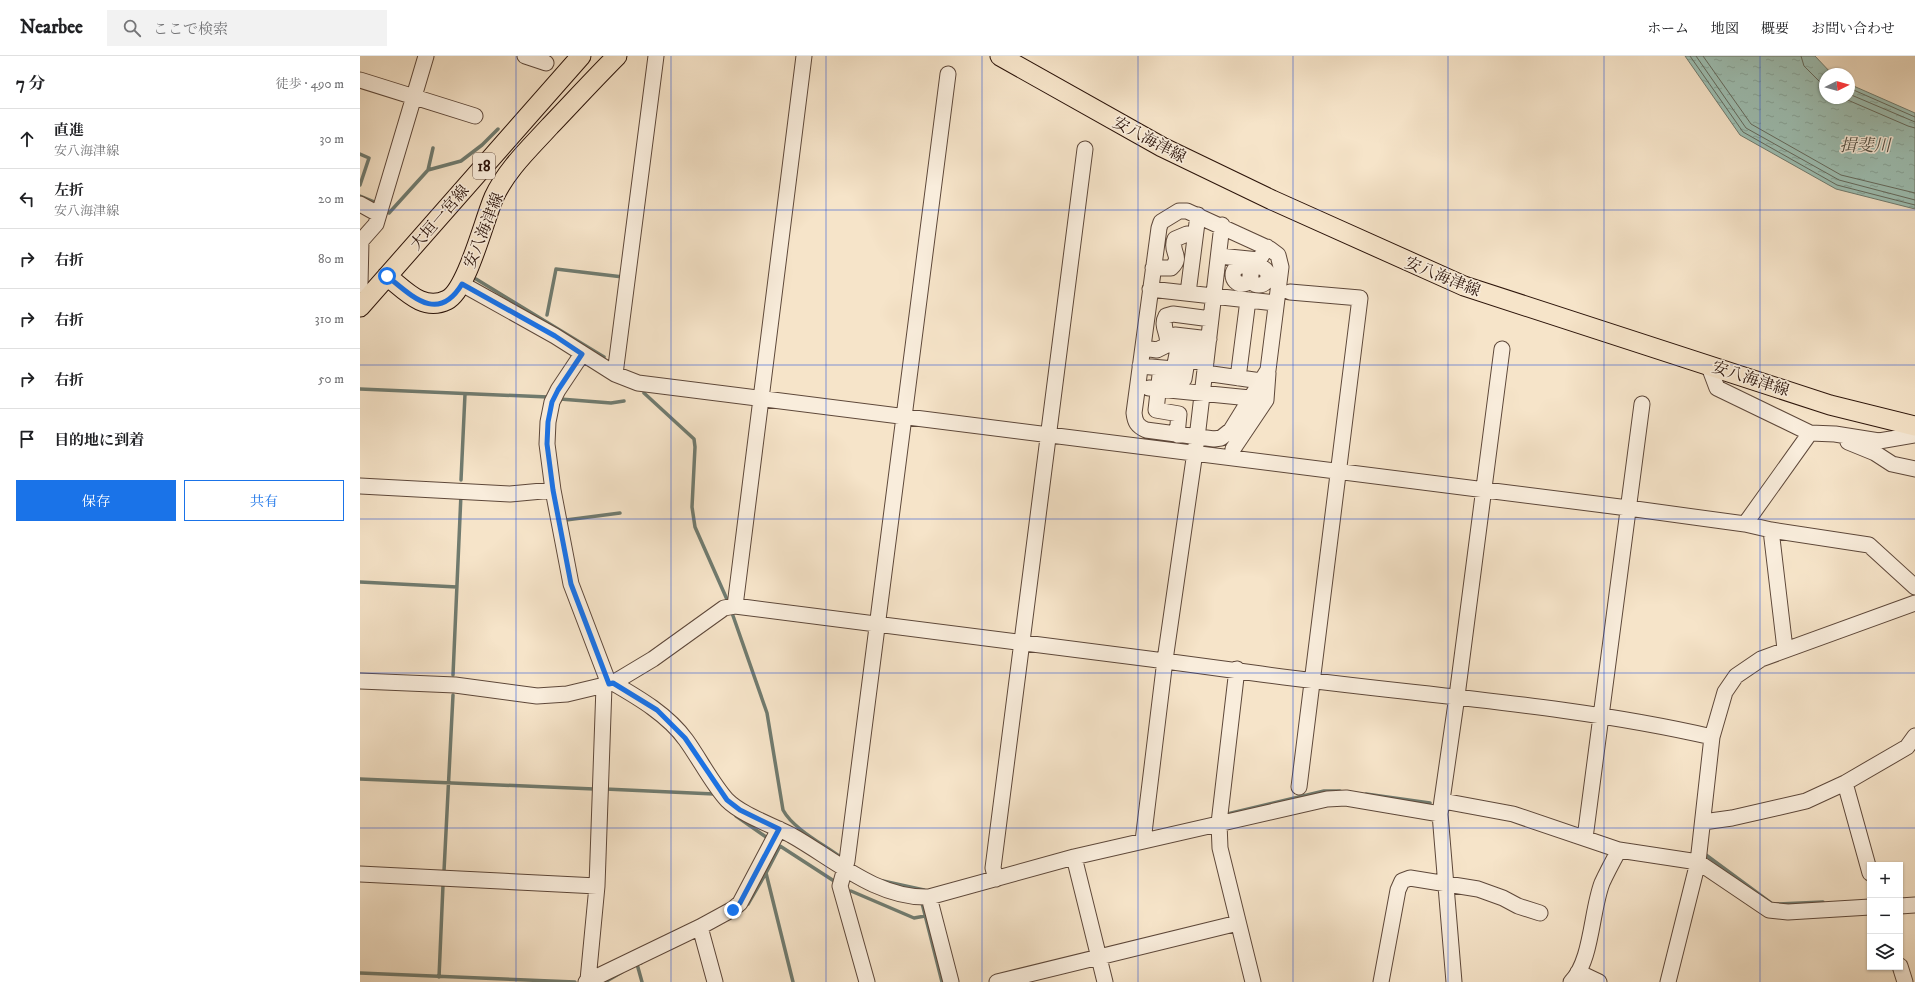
<!DOCTYPE html>
<html lang="ja">
<meta charset="utf-8">
<style>
body{margin:0;font-family:"IM FELL DW Pica","Noto Serif JP",serif;background:#f2f2f2;color:#202124}
.controls{position:absolute;right:12px;bottom:12px;display:grid;overflow:hidden;border-radius:0px;box-shadow:0 1px 3px #0004}
.controls button{width:36px;height:36px;display:grid;place-items:center;padding:0;border:0;border-bottom:1px solid #e0e0e0;background:#fff;color:#202124;font:20px sans-serif}
.compass{position:absolute;left:1459px;top:12px;width:36px;height:36px;border-radius:50%;background:#fff;box-shadow:0 1px 3px #0004;rotate:85deg}
.stop{position:absolute;width:12px;height:12px;margin:-9px;border:3px solid #1a73e8;border-radius:50%;background:#fff}
.stop.end{background:#1a73e8;border-color:#fff;box-shadow:0 1px 4px #0008}
.list{margin:0;padding:0;list-style:none}
h2{display:flex;justify-content:space-between;align-items:center;height:52px;margin:0;padding:0 16px;font-size:17px}
h2 small{font-size:13px;font-weight:400;color:#757577}
.list li{display:grid;grid-template-columns:26px 1fr auto;gap:12px;align-items:center;box-sizing:border-box;height:60px;padding:0 16px;border-top:1px solid #e0e0e0}
.list b{display:block;font-size:15px;white-space:nowrap}
.list p{margin:0;font-size:13px;white-space:nowrap;color:#757577}
.list em{font-size:13px;font-style:normal;color:#757577}
.actions{display:flex;gap:8px;padding:12px 16px}
.actions a{flex:1;padding:9px 0;border:1px solid #1a73e8;border-radius:0px;text-align:center;font-size:14px;color:#1a73e8}
.actions .main{background:#1a73e8;color:#fff}
.icon{flex:none;width:22px;height:22px;fill:none;stroke:currentColor;stroke-width:2;stroke-linecap:round;stroke-linejoin:round}
.map{position:relative;flex:none;width:1555px;height:926px;overflow:hidden}
header{display:flex;align-items:center;gap:24px;box-sizing:border-box;height:56px;padding:0 20px;background:#fff;border-bottom:1px solid #e0e0e0}
header strong{font-size:19px}
nav{display:flex;gap:22px;margin-inline-start:auto;font-size:14px}
.search{width:280px;height:36px;background:#f2f2f2;display:flex;align-items:center;gap:10px;box-sizing:border-box;padding:0 14px;border-radius:0px;color:#757577;font-size:15px}
main{display:flex}
aside{flex:1;background:#fff}
.map>svg:first-child{display:block}
.water{fill:url(#water-ripples);stroke:#707b6f}
.lines{fill:none;stroke-linecap:round;stroke-linejoin:round}
.shore{stroke:#646a5e;stroke-width:1}
.stream{stroke:#707b6f;stroke-width:3.5}
.minor-casing{stroke:#5e483a;stroke-width:17}
.major-casing{stroke:#2c140a;stroke-width:21}
.minor{stroke:#f9eddc;stroke-width:15}
.major{stroke:#f6e4c9;stroke-width:19}
.route{stroke:#1a73e8;stroke-width:5}
.grid{fill:none;stroke:#1d4ed8;stroke-width:1;stroke-opacity:0.55}
.labels{text-anchor:middle;stroke-width:3;stroke-linejoin:round;paint-order:stroke}
.shield{fill:#f9eddc;stroke:#6a5549;stroke-width:1}
.shield-label{font-size:15px;font-weight:bold;fill:#2c140a}
.street-label{font-size:16px;fill:#2c140a;stroke:#f9eddc}
.water-label{font-size:17px;font-style:italic;fill:#545045;stroke:#f9eddc}
</style>
<header>
<strong>Nearbee</strong>
<div class="search"><svg class="icon" aria-label="search" viewBox="0 0 24 24"><circle cx="10" cy="10" r="6"/><path d="M15 15l6 6"/></svg>ここで検索</div>
<nav><a>ホーム</a><a>地図</a><a>概要</a><a>お問い合わせ</a></nav>
</header>
<main>
<aside>
<h2>7 分<small>徒歩 · 490 m</small></h2>
<ul class="list">
<li><svg class="icon" aria-label="ahead" viewBox="0 0 24 24"><path d="M12 20V5M6 11l6-6 6 6"/></svg><div><b>直進</b><p>安八海津線</p></div><em>30 m</em></li>
<li><svg class="icon" aria-label="left" viewBox="0 0 24 24"><path d="M17 20v-9H6M10 6l-5 5 5 5"/></svg><div><b>左折</b><p>安八海津線</p></div><em>20 m</em></li>
<li><svg class="icon" aria-label="right" viewBox="0 0 24 24"><path d="M7 20v-9h11M14 6l5 5-5 5"/></svg><div><b>右折</b></div><em>80 m</em></li>
<li><svg class="icon" aria-label="right" viewBox="0 0 24 24"><path d="M7 20v-9h11M14 6l5 5-5 5"/></svg><div><b>右折</b></div><em>310 m</em></li>
<li><svg class="icon" aria-label="right" viewBox="0 0 24 24"><path d="M7 20v-9h11M14 6l5 5-5 5"/></svg><div><b>右折</b></div><em>50 m</em></li>
<li><svg class="icon" aria-label="arrive" viewBox="0 0 24 24"><path d="M6 21V4h12l-3 4 3 4H6"/></svg><div><b>目的地に到着</b></div></li>
</ul>
<div class="actions"><a class="main">保存</a><a>共有</a></div>
</aside>
<div class="map">
<svg width="1555" height="926" viewBox="0 0 1555 926">
<defs>
<pattern id="water-ripples" width="26" height="14" patternUnits="userSpaceOnUse"><rect width="26" height="14" fill="#9dbfb3"/><path d="M2 4q2-2 4 0t4 0M15 11q2-2 4 0t4 0" fill="none" stroke="#87a399"/></pattern>
</defs>
<rect width="100%" height="100%" fill="#f6e4c9"/>
<filter id="stains"><feTurbulence type="fractalNoise" baseFrequency=".005" numOctaves="4"/><feColorMatrix values="0 0 0 0 .2 0 0 0 0 .09 0 0 0 0 .02 0 0 0 .5 -.17"/></filter>
<radialGradient id="worn" r=".72"><stop offset=".6" stop-color="#630" stop-opacity="0"/><stop offset="1" stop-color="#630" stop-opacity=".3"/></radialGradient>
<path class="water" d="M 1325,0 L 1455,0 L 1472,18 L 1465,18 L 1465,42 L 1489,42 L 1489,28 L 1555,57 L 1555,153 L 1476,133 L 1380,79 Z"/>
<g class="lines">
<path class="shore" d="M 1330,0 L 1383,76 L 1477,129 L 1555,149
M 1336,0 L 1386,72 L 1479,124 L 1555,144
M 1343,0 L 1391,68 L 1481,119 L 1555,137
M 1441,0 L 1444,10 L 1465,31
M 1489,32 L 1555,61
M 1489,38 L 1555,66
M 1483,42 L 1548,70 L 1555,72"/>
<path class="stream" d="M 0,98 L 9,102 L 0,129
M 68,114 L 73,92
M 0,140 L 17,147
M 29,157 L 68,114 L 101,105 L 122,89 L 138,73
M 116,223 L 244,301
M 187,259 L 196,213 L 263,221
M 0,333 L 188,341
M 284,337 L 334,383 L 335,391 L 332,451 L 335,471 L 369,548
M 200,345 L 200,343 L 251,347 L 264,345
M 101,424 L 105,338
M 206,464 L 260,457
M 0,526 L 97,531
M 371,554 L 407,657 L 423,754 C 434,774 465,789 483,803
M 93,619 L 101,438
M 0,723 L 234,733
M 245,733 L 354,738 L 356,740
M 1006,738 L 1070,747
M 863,759 L 964,735 L 980,735
M 376,760 L 406,781
M 1346,799 L 1411,847
M 84,815 L 93,639
M 406,817 L 420,790 L 474,825
M 523,825 L 564,834
M 491,835 L 554,862 L 565,860
M 561,843 L 582,926
M 388,848 L 406,817 L 433,926
M 1417,848 L 1463,846
M 281,907 L 277,908 L 282,926
M 0,917 L 215,926
M 79,921 L 83,829
M 245,926 L 262,916"/>
<defs>
<path id="minor" d="M 165,0 L 186,7
M 0,24 L 115,60
M 0,148 L 18,158
M 819,155 L 827,155 L 910,193 L 918,199 L 921,211 L 908,314 L 871,374 L 861,382 L 854,383 L 786,374 C 777,370 775,366 774,357 L 799,172 L 801,166 Z
M 859,200 L 899,204 L 907,191
M873 219a9 9 0 1 1 18 0a9 9 0 1 1-18 0Z
M890 220a9 9 0 1 1 18 0a9 9 0 1 1-18 0Z
M 793,212 L 811,212 C 824,200 809,196 815,183 L 827,178 L 835,179
M 102,228 L 195,280 L 255,318 L 278,327 L 1268,452 L 1385,468 L 1411,474 L 1425,593
M 0,229 L 1,185 L 16,168 L 66,0
M 790,233 L 915,247
M 930,236 L 1000,242 L 939,731
M 828,237 L 838,159
M 815,279 L 849,283
M 783,292 L 797,294 L 807,289 C 810,278 800,271 806,260 L 813,258 L 851,263
M 222,298 L 198,334 L 192,346 L 188,366 L 187,388 L 193,434 L 211,528 L 249,628
M 1348,308 L 1357,332 L 1450,377
M 780,310 L 814,313 L 818,293 L 847,296
M 845,317 L 901,325
M 255,318 L 296,0
M 878,322 L 888,244
M 789,332 L 890,342
M 817,379 L 819,358 L 796,354 L 800,319 L 824,323 L 827,305 L 846,306
M 1488,386 L 1515,397 L 1532,408 L 1555,413
M 873,393 L 906,344 L 908,317
M 0,430 L 150,438 L 193,434
M 1385,468 L 1450,377 L 1475,378 L 1519,385 L 1555,379
M 1411,474 L 1509,489 L 1555,531
M 375,550 L 444,0
M 877,613 L 859,767 L 860,792 L 893,926
M 0,625 L 95,629 L 177,640 L 207,638 L 253,627 L 293,603 L 364,552 L 375,550 C 551,572 726,594 901,618 C 1051,639 1204,647 1352,681
M 253,627 C 279,642 308,659 326,684 C 339,702 353,729 367,744 C 382,759 412,769 431,779 C 474,803 517,843 569,841 L 714,801 L 967,743 L 986,742 L 1080,758
M 1485,727 L 1510,817
M 1083,745 L 1153,758 L 1259,794
M 1343,766 L 1372,762 L 1446,745 L 1485,727 L 1547,691 L 1555,680
M 1225,782 L 1282,348
M 783,785 L 805,604 L 837,382 L 862,169
M 714,801 L 745,926
M 0,818 L 237,830
M 636,823 L 633,812 L 725,93
M 569,841 L 591,926
M 1540,850 L 1555,849
M 1540,910 L 1545,926
M 1218,916 L 1239,926
M 228,924 L 237,830 L 244,630
M 226,926 L 340,871
M 355,926 L 340,871 L 373,853 L 380,847 L 419,773
M 507,926 L 480,830 L 487,805 L 588,18
M 637,926 L 878,867
M 1021,926 L 1038,834 L 1042,825 L 1050,822 L 1118,833 L 1143,842 L 1158,850 L 1180,857
M 1094,926 L 1080,758 L 1097,640 L 1142,293
M 1211,926 C 1232,905 1231,856 1242,827 C 1247,816 1253,805 1259,794 L 1338,806 L 1409,854 L 1428,856 L 1510,851
M 1308,926 L 1338,806 L 1352,681 L 1365,636 L 1376,620 L 1401,603 L 1555,547"/>
<path id="major" d="M 640,0 L 802,91 L 912,144 L 1104,230 L 1470,349 L 1555,370
M 27,220 C 45,234 63,256 87,244 C 107,234 124,164 134,141 C 147,113 170,92 190,70 C 212,47 234,23 257,0
M 0,251 L 221,0"/>
</defs>
<use href="#minor" class="minor-casing"/>
<use href="#major" class="major-casing"/>
<use href="#minor" class="minor"/>
<use href="#major" class="major"/>
</g>
<g class="lines">
<path class="route" d="M 27,220 C 52,240 78,268 102,228 L 195,280 L 222,298 L 198,334 L 192,346 L 188,366 L 187,388 L 193,434 L 211,528 L 249,628 L 253,627 L 297,654 L 325,682 L 367,744 L 380,754 L 419,773 L 380,847 L 373,854"/>
</g>
<path class="grid" d="M 156,0 L 156,926M 311,0 L 311,926M 466,0 L 466,926M 622,0 L 622,926M 778,0 L 778,926M 933,0 L 933,926M 1088,0 L 1088,926M 1244,0 L 1244,926M 1400,0 L 1400,926M 0,154 L 1555,154M 0,309 L 1555,309M 0,463 L 1555,463M 0,617 L 1555,617M 0,772 L 1555,772"/>
<g class="labels">
<rect class="shield" x="113" y="97" width="22" height="26" rx="3"/>
<g class="shield-label">
<text x="124" y="115">18</text>
</g>
<g class="street-label">
<text transform="translate(790 83) rotate(28)" y="6">安八海津線</text>
<text transform="translate(79 161) rotate(-49)" y="6">大垣一宮線</text>
<text transform="translate(123 174) rotate(-68)" y="6">安八海津線</text>
<text transform="translate(1083 220) rotate(22)" y="6">安八海津線</text>
<text transform="translate(1391 322) rotate(18)" y="6">安八海津線</text>
</g>
<g class="water-label">
<text x="1505" y="95">揖斐川</text>
</g>
</g>
<rect width="100%" height="100%" filter="url(#stains)"/>
<rect width="100%" height="100%" fill="url(#worn)"/>
</svg>
<div class="controls">
<button>+</button>
<button>−</button>
<button><svg class="icon" aria-label="layers" viewBox="0 0 24 24"><path d="M12 4l9 5-9 5-9-5zM3 14l9 5 9-5"/></svg></button>
</div>
<svg class="compass" viewBox="-18 -18 36 36"><path d="M0-13l5 13h-10z" fill="#e53935"/><path d="M0 13l5-13h-10z" fill="#757577"/></svg>
<div class="stop" style="left:27px;top:220px"></div>
<div class="stop end" style="left:373px;top:854px"></div>
</div>
</main>
